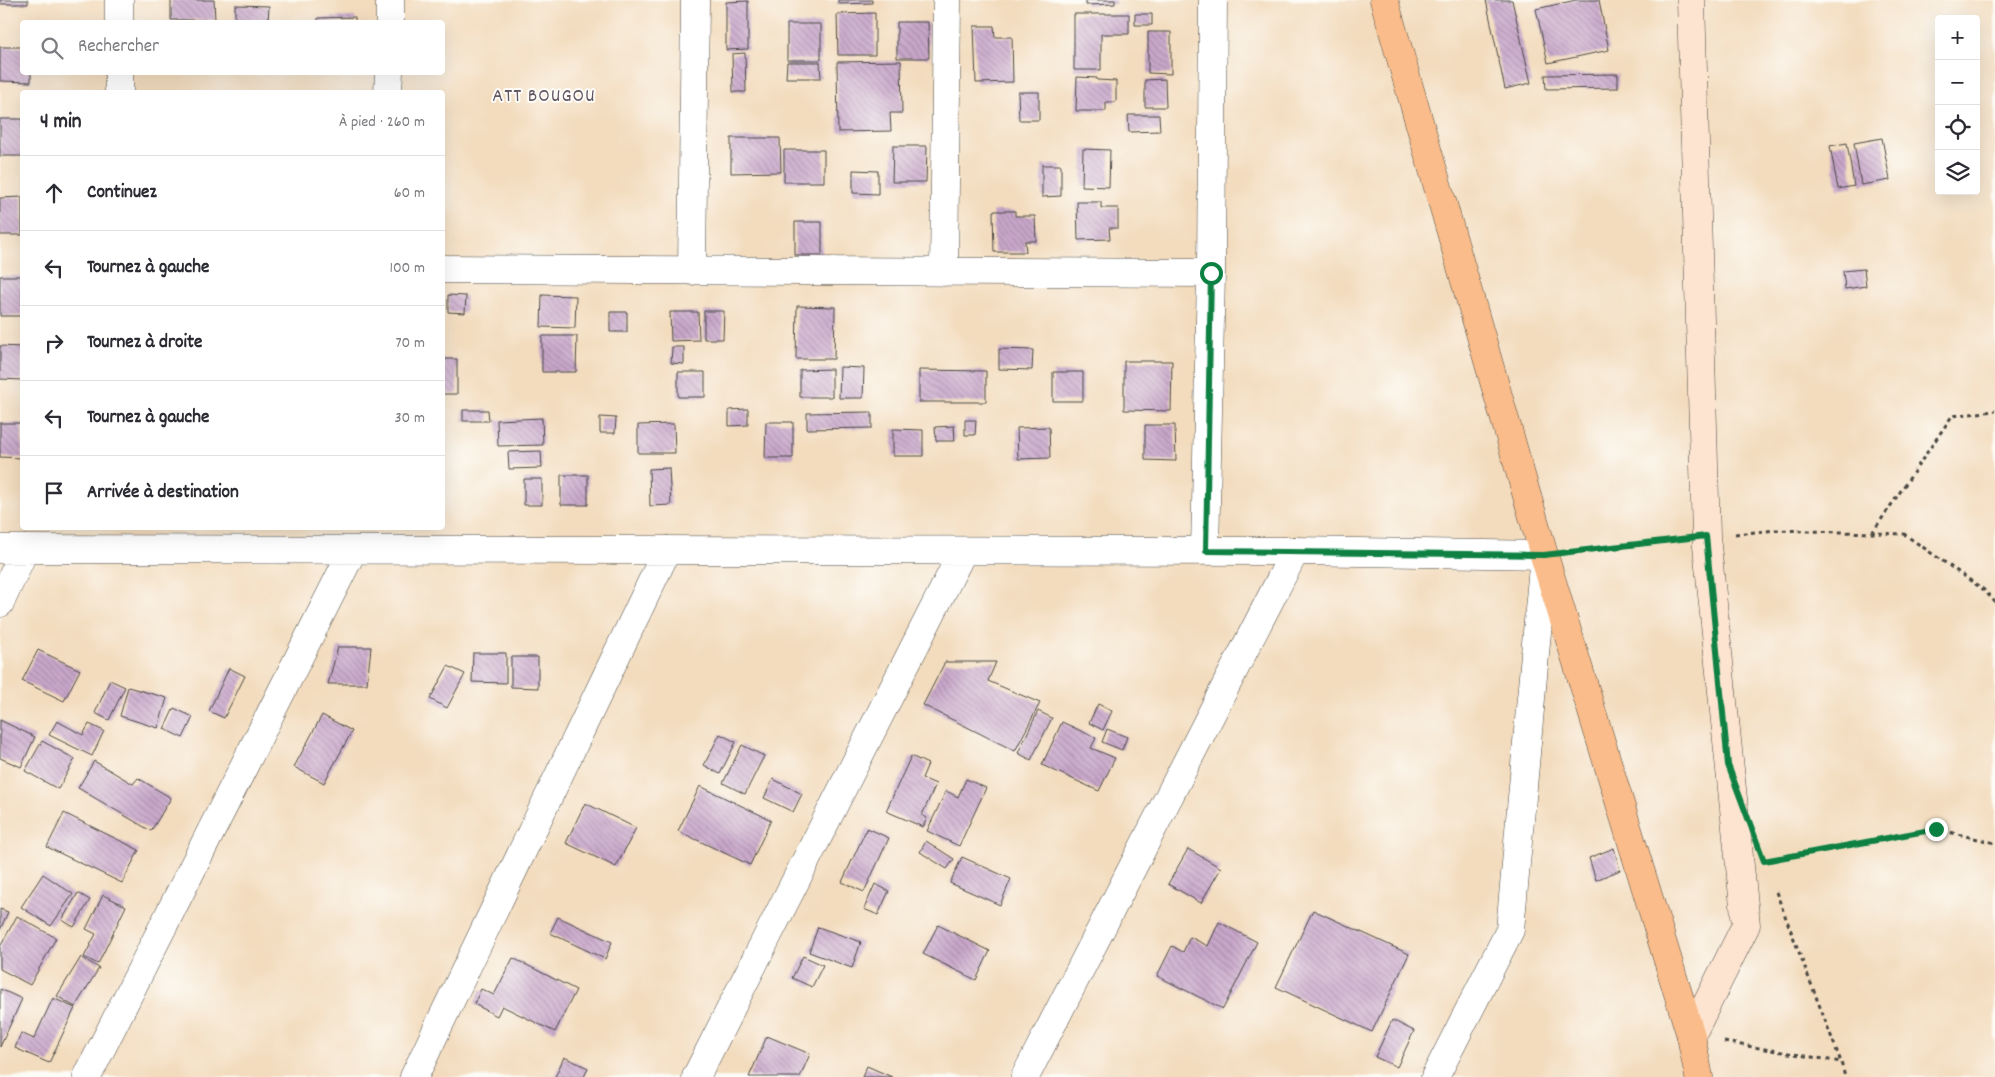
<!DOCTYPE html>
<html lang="fr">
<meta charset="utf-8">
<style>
body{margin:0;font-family:Dekko,sans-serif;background:#f2f2f3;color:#2b2b33}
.controls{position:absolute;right:15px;top:15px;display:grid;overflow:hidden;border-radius:5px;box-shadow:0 5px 20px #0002}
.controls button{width:45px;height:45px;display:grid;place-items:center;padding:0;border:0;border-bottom:1px solid #e1e1e2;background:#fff;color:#2b2b33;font:25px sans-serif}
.stop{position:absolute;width:15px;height:15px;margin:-11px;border:4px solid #0b8043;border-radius:50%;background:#fff}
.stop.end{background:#0b8043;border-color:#fff;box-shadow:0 1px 5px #0008}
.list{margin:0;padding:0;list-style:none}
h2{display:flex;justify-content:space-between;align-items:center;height:65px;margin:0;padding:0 20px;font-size:21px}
h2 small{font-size:16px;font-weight:400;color:#7c7c81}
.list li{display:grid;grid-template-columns:32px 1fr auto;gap:15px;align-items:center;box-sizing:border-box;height:75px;padding:0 20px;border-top:1px solid #e1e1e2}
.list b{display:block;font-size:19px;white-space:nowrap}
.list em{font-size:16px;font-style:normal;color:#7c7c81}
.icon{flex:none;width:28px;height:28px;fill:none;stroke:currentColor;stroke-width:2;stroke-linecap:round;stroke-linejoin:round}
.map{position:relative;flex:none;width:1995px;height:1077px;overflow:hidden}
.search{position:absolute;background:#fff;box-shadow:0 5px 20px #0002;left:20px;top:20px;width:425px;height:55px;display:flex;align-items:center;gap:12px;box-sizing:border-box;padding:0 18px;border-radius:5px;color:#7c7c81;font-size:19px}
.panel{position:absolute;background:#fff;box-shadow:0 5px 20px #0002;left:20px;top:90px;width:425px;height:440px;border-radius:5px}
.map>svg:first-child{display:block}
.building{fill:url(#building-back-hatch)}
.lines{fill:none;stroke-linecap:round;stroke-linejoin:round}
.street-casing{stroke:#494641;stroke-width:29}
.secondary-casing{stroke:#494641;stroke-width:29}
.primary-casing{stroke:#494641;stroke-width:29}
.path{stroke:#494641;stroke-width:3;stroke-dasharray:4 4;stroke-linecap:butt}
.street{stroke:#fff;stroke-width:28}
.secondary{stroke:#fde4d0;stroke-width:28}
.primary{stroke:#f9bc8a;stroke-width:28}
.route{stroke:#0b8043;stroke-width:6}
.labels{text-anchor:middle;stroke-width:4;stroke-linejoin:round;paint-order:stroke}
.quarter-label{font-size:20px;letter-spacing:1px;fill:#625663;stroke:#fdfcf7}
</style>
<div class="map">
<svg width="1995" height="1077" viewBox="0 0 1995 1077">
<defs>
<pattern id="building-back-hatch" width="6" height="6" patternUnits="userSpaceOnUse" patternTransform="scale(1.25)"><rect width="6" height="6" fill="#c9a7cb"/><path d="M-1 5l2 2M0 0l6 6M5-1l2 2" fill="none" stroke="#a388a5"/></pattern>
</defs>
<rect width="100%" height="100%" fill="#fdfcf7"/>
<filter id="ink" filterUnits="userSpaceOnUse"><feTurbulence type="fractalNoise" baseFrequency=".02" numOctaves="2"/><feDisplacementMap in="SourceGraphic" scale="10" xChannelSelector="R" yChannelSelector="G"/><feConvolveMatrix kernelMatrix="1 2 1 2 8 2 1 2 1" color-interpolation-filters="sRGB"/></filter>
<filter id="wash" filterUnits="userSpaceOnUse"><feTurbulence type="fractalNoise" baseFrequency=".0096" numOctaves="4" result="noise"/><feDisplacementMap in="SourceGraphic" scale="20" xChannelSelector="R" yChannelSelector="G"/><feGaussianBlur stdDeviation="1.12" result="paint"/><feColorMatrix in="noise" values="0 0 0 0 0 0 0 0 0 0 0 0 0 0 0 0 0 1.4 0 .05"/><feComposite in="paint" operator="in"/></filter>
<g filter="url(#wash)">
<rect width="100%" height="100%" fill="#f3dcbe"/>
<g id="blocks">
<path class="building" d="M 0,0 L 28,0 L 28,4 L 0,4 Z
M 171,0 L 214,0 L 215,20 L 171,20 Z
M 838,0 L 872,0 L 872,3 L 838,4 Z
M 1086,0 L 1115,0 L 1115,4 L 1086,5 Z
M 1486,0 L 1512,0 L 1531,83 L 1505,89 Z
M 1576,0 L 1599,0 L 1609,50 L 1548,63 L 1536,9 Z
M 748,1 L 748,49 L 726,50 L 726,2 Z
M 235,5 L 269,6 L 268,22 L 235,22 Z
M 875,13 L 875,55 L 838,55 L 837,14 Z
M 1074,14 L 1129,14 L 1129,34 L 1101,34 L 1101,70 L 1074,70 Z
M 1135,14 L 1152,14 L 1152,25 L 1135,25 Z
M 355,17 L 355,22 L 318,22 L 318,18 Z
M 897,22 L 928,22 L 929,58 L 897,58 Z
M 787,24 L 821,24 L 821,60 L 787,60 Z
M 974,26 L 994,26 L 995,37 L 1012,37 L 1013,82 L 976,83 Z
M 1148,32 L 1171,32 L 1171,74 L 1148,73 Z
M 0,47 L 22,47 L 22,72 L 31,72 L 31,82 L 0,81 Z
M 745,53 L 746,92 L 733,92 L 732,54 Z
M 901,61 L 902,113 L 890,113 L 891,131 L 838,132 L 837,62 Z
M 787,62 L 820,62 L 821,78 L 786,78 Z
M 1618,74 L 1618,88 L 1546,89 L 1545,75 Z
M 1077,77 L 1097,78 L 1097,80 L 1116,81 L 1116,102 L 1106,102 L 1106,111 L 1076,111 Z
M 1165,79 L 1166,107 L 1145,107 L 1145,80 Z
M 1018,92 L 1039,92 L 1039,120 L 1019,120 Z
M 1128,115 L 1159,115 L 1160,131 L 1129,132 Z
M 0,119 L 22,119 L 22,156 L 0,156 Z
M 731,138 L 780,138 L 781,172 L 731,173 Z
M 1882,138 L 1890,180 L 1861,185 L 1854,143 Z
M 1847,143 L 1854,186 L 1838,189 L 1830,146 Z
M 893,146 L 927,146 L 926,182 L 892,182 Z
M 1083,149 L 1110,150 L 1109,187 L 1082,186 Z
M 784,150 L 824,150 L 824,182 L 784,182 Z
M 1042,165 L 1061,165 L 1061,196 L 1042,197 Z
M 853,170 L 878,171 L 878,194 L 853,193 Z
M 22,197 L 22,235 L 0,235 L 0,198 Z
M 1077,202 L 1101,202 L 1101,208 L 1118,208 L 1118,228 L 1109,228 L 1110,239 L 1078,240 Z
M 993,211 L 1015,211 L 1015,216 L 1035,216 L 1036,241 L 1025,241 L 1026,252 L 994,252 Z
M 795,222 L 822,222 L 822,255 L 795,255 Z
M 1864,269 L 1866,286 L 1845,289 L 1843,271 Z
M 0,276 L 22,276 L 22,316 L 0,316 Z
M 448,295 L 466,296 L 465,313 L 448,312 Z
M 542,295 L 576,296 L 575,328 L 541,327 Z
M 797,306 L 835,307 L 834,359 L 796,359 Z
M 704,311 L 724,311 L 723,339 L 704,339 Z
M 610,312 L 627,312 L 627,332 L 610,332 Z
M 670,312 L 698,312 L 699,340 L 671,341 Z
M 542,336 L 577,336 L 576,372 L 542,372 Z
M 0,346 L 22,347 L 22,380 L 0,379 Z
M 672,347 L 684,347 L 684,364 L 671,363 Z
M 999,349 L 1033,350 L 1032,370 L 999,369 Z
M 442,359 L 457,359 L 457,394 L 442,394 Z
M 1124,361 L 1172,361 L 1171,411 L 1124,410 Z
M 840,367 L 864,368 L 863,398 L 839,398 Z
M 832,369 L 832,397 L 800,397 L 800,370 Z
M 919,370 L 986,371 L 986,402 L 919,402 Z
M 678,372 L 705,372 L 705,397 L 678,397 Z
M 1053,372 L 1083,372 L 1083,401 L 1053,401 Z
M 748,409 L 748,425 L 729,426 L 729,410 Z
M 463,410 L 488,410 L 489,421 L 463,421 Z
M 872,412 L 872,428 L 807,429 L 807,413 Z
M 600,417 L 616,418 L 615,433 L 600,433 Z
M 542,418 L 543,445 L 498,446 L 497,420 Z
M 965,420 L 976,420 L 975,435 L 965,435 Z
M 766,422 L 793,422 L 793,458 L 765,458 Z
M 0,423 L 22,423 L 22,458 L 0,457 Z
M 674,424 L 675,453 L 638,453 L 638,425 Z
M 1145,425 L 1175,425 L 1176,461 L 1145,460 Z
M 954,426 L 955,441 L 936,441 L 935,427 Z
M 1049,427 L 1050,458 L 1018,459 L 1017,428 Z
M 893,429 L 923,430 L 923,456 L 893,456 Z
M 541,451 L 542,468 L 509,469 L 508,452 Z
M 669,468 L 671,505 L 650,506 L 649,469 Z
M 561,475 L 588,475 L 588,505 L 561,505 Z
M 524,479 L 542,479 L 542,505 L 524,505 Z
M 338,647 L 371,647 L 367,684 L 328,684 Z
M 38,650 L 80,670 L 64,701 L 22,681 Z
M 473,653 L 506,653 L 506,683 L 472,682 Z
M 511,657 L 538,657 L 538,688 L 511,687 Z
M 945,662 L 996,662 L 988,681 L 1040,703 L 1015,751 L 923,705 Z
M 448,666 L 465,674 L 447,708 L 430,699 Z
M 229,668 L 245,676 L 224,718 L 209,711 Z
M 110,680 L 125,687 L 109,720 L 95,713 Z
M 128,687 L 167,698 L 158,728 L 120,716 Z
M 1098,704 L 1112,711 L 1103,730 L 1089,723 Z
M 174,708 L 193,717 L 183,738 L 164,729 Z
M 1038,711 L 1052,718 L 1031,760 L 1018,753 Z
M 322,715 L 352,731 L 324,783 L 294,767 Z
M 0,720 L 35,737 L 21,767 L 0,758 Z
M 57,721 L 83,735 L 89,724 L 104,731 L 92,756 L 49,735 Z
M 1062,722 L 1096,738 L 1091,748 L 1115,758 L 1099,791 L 1042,765 Z
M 1107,729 L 1127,737 L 1122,750 L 1102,742 Z
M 720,734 L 736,742 L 720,774 L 704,765 Z
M 42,741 L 75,759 L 58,789 L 25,771 Z
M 742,745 L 764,756 L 745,794 L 723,783 Z
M 911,756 L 928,764 L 922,778 L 936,784 L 922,815 L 927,818 L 923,827 L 886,811 Z
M 94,761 L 133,784 L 138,778 L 171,798 L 151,831 L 78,788 Z
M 773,779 L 802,794 L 793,812 L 764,798 Z
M 966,779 L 986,788 L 959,846 L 927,831 L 946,791 L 958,797 Z
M 700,786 L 771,820 L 750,865 L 678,831 Z
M 585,803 L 636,828 L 616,867 L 566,843 Z
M 64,813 L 139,850 L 122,883 L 47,847 Z
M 867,828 L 889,838 L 864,892 L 842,882 Z
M 926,841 L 954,859 L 947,869 L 920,852 Z
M 1614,848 L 1620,870 L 1596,880 L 1589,858 Z
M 1188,849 L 1221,868 L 1201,903 L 1168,884 Z
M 962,857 L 1011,879 L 1000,905 L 950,883 Z
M 43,874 L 73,894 L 51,926 L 21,907 Z
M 875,884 L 889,891 L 878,915 L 864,909 Z
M 78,893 L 90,900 L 74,927 L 62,920 Z
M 103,895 L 126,906 L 98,964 L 84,957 L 96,934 L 86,929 Z
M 0,909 L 8,912 L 0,930 Z
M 1313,910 L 1409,954 L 1372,1032 L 1276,987 Z
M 17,916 L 56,938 L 30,985 L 0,969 L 0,947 Z
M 558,917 L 612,942 L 605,959 L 550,933 Z
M 1219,922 L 1257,942 L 1223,1009 L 1157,976 L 1172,946 L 1183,952 L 1190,937 L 1208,946 Z
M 938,925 L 990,951 L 976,980 L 923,954 Z
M 818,927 L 861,942 L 852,968 L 809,952 Z
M 803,956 L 823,965 L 812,987 L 792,978 Z
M 81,957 L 99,968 L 75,1007 L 57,996 Z
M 513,958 L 576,990 L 555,1032 L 502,1006 L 497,1016 L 474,1004 L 481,989 L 494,995 Z
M 0,989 L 22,999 L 0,1047 Z
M 53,998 L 75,1008 L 49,1063 L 15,1048 L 21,1033 L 34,1039 Z
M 1392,1020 L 1414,1031 L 1397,1067 L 1375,1057 Z
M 767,1036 L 810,1054 L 800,1077 L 749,1077 Z
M 564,1057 L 588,1068 L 584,1077 L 555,1077 Z
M 867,1066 L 892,1077 L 862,1077 Z"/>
</g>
</g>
<g filter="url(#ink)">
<use href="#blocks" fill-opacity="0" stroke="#494641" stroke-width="1"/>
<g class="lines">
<defs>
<path id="street" d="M 119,22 L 119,0
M 390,22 L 390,0
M 119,92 L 119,72
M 388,92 L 389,72
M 442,269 L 1211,273
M 692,271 L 695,0
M 944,272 L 947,0
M 0,549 L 1295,551 L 1544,555 L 1510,930 L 1435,1077
M 1205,551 L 1211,273 L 1213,0
M 0,603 L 25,549
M 87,1077 L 353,550
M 414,1077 L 667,550
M 696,1077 L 963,551
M 1025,1077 L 1295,551"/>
<path id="secondary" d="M 1691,1036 L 1746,925 L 1706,536 L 1691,0"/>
<path id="primary" d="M 1384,0 L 1544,555 L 1691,1036 L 1699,1077"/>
</defs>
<use href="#street" class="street-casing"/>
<use href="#secondary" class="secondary-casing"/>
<use href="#primary" class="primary-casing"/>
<path class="path" d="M 1872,533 L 1952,416 L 1995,411
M 1735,534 L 1776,530 L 1904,534 L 1984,590 L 1995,602
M 1574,552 L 1675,540
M 1770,860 L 1936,829 L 1995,843
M 1776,892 L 1841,1062
M 1724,1042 L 1841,1062 L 1845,1077"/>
<use href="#street" class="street"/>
<use href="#secondary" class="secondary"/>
<use href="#primary" class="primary"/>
</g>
</g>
<g class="lines" filter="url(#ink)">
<path class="route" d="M 1211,273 L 1206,551 L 1544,555 L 1706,536 L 1728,765 L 1764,861 L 1936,829"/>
</g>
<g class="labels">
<g class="quarter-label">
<text x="544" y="101">ATT BOUGOU</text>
</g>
</g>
</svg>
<div class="controls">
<button>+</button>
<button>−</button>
<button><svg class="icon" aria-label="locate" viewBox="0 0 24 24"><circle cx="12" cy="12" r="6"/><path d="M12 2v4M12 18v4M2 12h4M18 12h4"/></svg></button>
<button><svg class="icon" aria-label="layers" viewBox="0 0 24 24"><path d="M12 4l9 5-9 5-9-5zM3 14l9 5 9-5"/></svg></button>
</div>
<div class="stop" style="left:1211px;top:273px"></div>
<div class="stop end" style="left:1936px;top:829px"></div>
<div class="search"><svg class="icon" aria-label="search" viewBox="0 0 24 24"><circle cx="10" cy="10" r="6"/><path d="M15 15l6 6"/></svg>Rechercher</div>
<section class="panel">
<h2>4 min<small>À pied · 260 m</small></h2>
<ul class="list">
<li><svg class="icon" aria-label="ahead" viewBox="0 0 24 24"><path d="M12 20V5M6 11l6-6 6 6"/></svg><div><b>Continuez</b></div><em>60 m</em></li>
<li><svg class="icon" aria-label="left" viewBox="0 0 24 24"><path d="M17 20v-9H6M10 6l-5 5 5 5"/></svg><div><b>Tournez à gauche</b></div><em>100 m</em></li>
<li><svg class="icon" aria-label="right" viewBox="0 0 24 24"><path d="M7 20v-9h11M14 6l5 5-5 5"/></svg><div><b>Tournez à droite</b></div><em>70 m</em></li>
<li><svg class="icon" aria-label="left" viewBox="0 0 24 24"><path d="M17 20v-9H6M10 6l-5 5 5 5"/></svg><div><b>Tournez à gauche</b></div><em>30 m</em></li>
<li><svg class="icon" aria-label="arrive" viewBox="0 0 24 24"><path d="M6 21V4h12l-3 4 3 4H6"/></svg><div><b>Arrivée à destination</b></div></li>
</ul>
</section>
</div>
